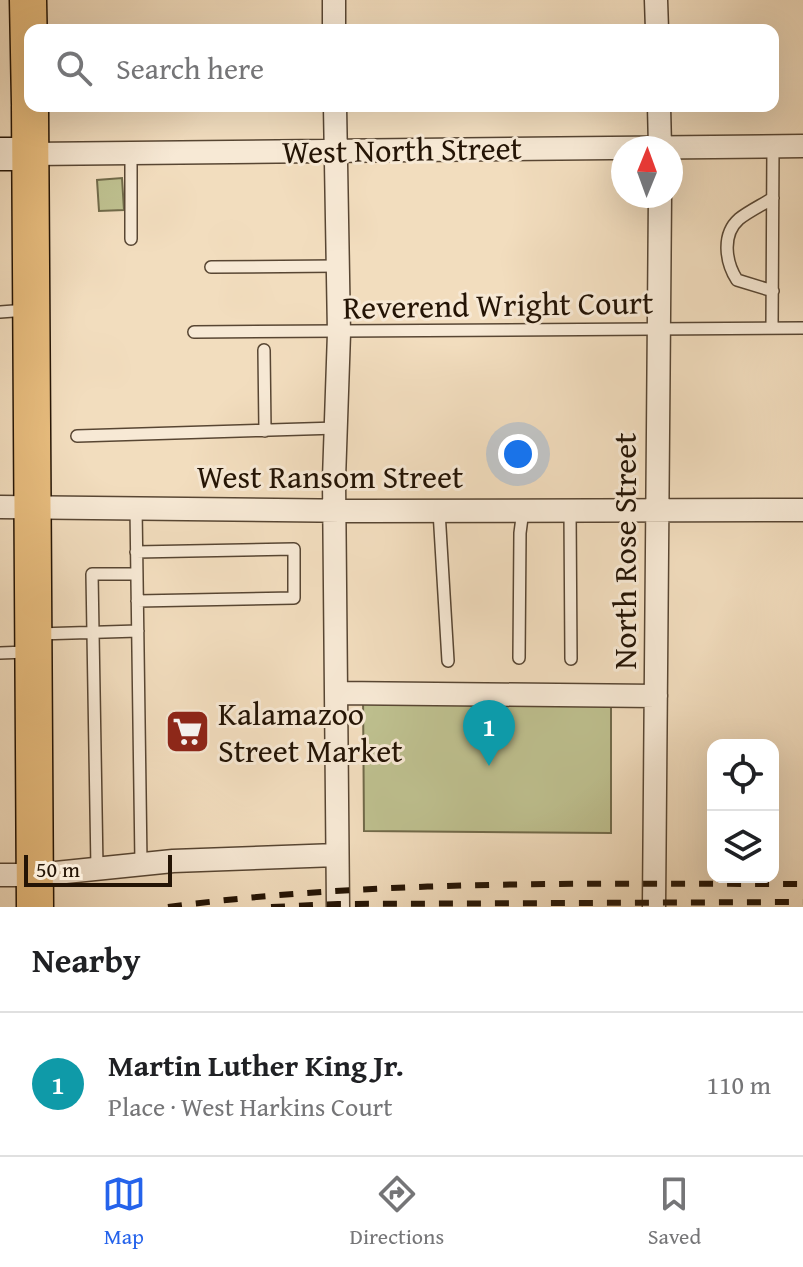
<!DOCTYPE html>
<meta charset="utf-8">
<style>
body{margin:0;font-family:"Gentium Book Plus",serif;background:#f2f2f2;color:#202124}
.controls{position:absolute;right:24px;bottom:24px;display:grid;overflow:hidden;border-radius:16px;box-shadow:0 8px 32px #0002}
.controls button{width:72px;height:72px;display:grid;place-items:center;padding:0;border:0;border-bottom:2px solid #e0e0e0;background:#fff;color:#202124;font:40px sans-serif}
.compass{position:absolute;left:611px;top:136px;width:72px;height:72px;border-radius:50%;background:#fff;box-shadow:0 8px 32px #0002;rotate:1deg}
.scale{position:absolute;left:24px;bottom:20px;width:148px;box-sizing:border-box;padding-left:8px;border:4px solid #241405;border-top:0;font-size:22px;line-height:28px;white-space:nowrap;color:#241405;-webkit-text-stroke:6px #f7e9d5;paint-order:stroke}
.you{position:absolute;left:518px;top:454px;width:28px;height:28px;margin:-20px;border:6px solid #fff;border-radius:50%;background:#1a73e8;box-shadow:0 0 0 12px #1a73e833}
.badge{display:grid;place-items:center;width:52px;height:52px;border-radius:50%;background:#2563eb;color:#fff;font-size:26px;font-weight:700}
.pin{position:absolute;translate:-50% -66px;filter:drop-shadow(0 2px 4px #0008)}
.pin::after{content:'';position:absolute;top:42px;width:28px;height:24px;background:inherit;clip-path:polygon(0 0,100% 0,50% 100%)}
.list{margin:0;padding:0;list-style:none}
h2{display:flex;justify-content:space-between;align-items:center;height:104px;margin:0;padding:0 32px;font-size:34px}
h2 small{font-size:26px;font-weight:400;color:#757577}
.list li{display:grid;grid-template-columns:52px 1fr auto;gap:24px;align-items:center;box-sizing:border-box;height:144px;padding:0 32px;border-top:2px solid #e0e0e0}
.list b{display:block;font-size:30px;white-space:nowrap}
.list p{margin:0;font-size:26px;white-space:nowrap;color:#757577}
.list em{font-size:26px;font-style:normal;color:#757577}
.icon{flex:none;width:44px;height:44px;fill:none;stroke:currentColor;stroke-width:2;stroke-linecap:round;stroke-linejoin:round}
.map{position:relative;flex:none;width:803px;height:907px;overflow:hidden}
.search{position:absolute;background:#fff;box-shadow:0 8px 32px #0002;left:24px;right:24px;top:24px;height:88px;display:flex;align-items:center;gap:20px;box-sizing:border-box;padding:0 28px;border-radius:16px;color:#757577;font-size:30px}
.sheet{height:248px;background:#fff}
nav{display:flex;justify-content:space-around;align-items:center;box-sizing:border-box;height:112px;border-top:2px solid #e0e0e0;background:#fff;font-size:22px;color:#757577}
nav a{display:grid;justify-items:center;gap:4px}
nav .on{color:#2563eb}
.map>svg:first-child{display:block}
.green{fill:#bec08f;stroke:#716a4a;stroke-width:2}
.lines{fill:none;stroke-linecap:round;stroke-linejoin:round}
.lane-casing{stroke:#584633;stroke-width:14}
.street-casing{stroke:#584633;stroke-width:25}
.secondary-casing{stroke:#241405;stroke-width:35}
.primary-casing{stroke:#241405;stroke-width:39}
.lane{stroke:#f7e9d5;stroke-width:11}
.street{stroke:#f7e9d5;stroke-width:22}
.secondary{stroke:#f7e9d5;stroke-width:32}
.primary{stroke:#e9be7f;stroke-width:36}
.rail{stroke:#241405;stroke-width:6;stroke-dasharray:14 14;stroke-linecap:butt}
.labels{text-anchor:middle;stroke-width:6;stroke-linejoin:round;paint-order:stroke}
.street-label{font-size:32px;fill:#241405;stroke:#f7e9d5}
.poi-label{font-size:32px;fill:#241405;stroke:#f7e9d5;text-anchor:start}
</style>
<div class="map">
<svg width="803" height="907" viewBox="0 0 803 907">
<rect width="100%" height="100%" fill="#f2ddbe"/>
<filter id="stains"><feTurbulence type="fractalNoise" baseFrequency=".0025" numOctaves="4"/><feColorMatrix values="0 0 0 0 .2 0 0 0 0 .09 0 0 0 0 .02 0 0 0 .5 -.17"/></filter>
<radialGradient id="worn" r=".72"><stop offset=".6" stop-color="#630" stop-opacity="0"/><stop offset="1" stop-color="#630" stop-opacity=".3"/></radialGradient>
<path class="green" d="M 122,178 L 124,210 L 99,211 L 97,180 Z
M 363,693 L 611,696 L 611,833 L 364,831 Z"/>
<g class="lines">
<defs>
<path id="lane" d="M 131,239 L 131,153
M 211,267 L 338,266
M 773,291 L 737,280 C 726,263 721,235 739,219 C 749,211 762,205 773,198
M 0,312 L 27,310
M 772,328 L 773,146
M 194,332 L 803,328
M 264,350 L 265,431
M 77,436 L 337,428
M 136,508 L 141,863
M 439,511 L 448,661
M 570,511 L 571,659
M 136,552 L 294,549 L 294,598 L 137,601
M 38,634 L 138,631
M 0,653 L 27,652
M 519,658 L 520,533 L 523,510
M 97,868 L 92,574 L 137,574"/>
<path id="street" d="M 334,0 L 334,30
M 656,0 L 657,30
M 335,106 L 339,333 L 334,479 L 338,907
M 659,106 L 660,148
M 31,154 L 803,146
M 0,507 L 362,511 L 803,510
M 337,693 L 656,696
M 0,875 L 36,875 L 173,861 L 337,855
M 654,907 L 660,196"/>
<path id="secondary" d="M 0,154 L 31,154"/>
<path id="primary" d="M 28,0 L 30,104
M 30,106 L 35,907"/>
</defs>
<use href="#lane" class="lane-casing"/>
<use href="#street" class="street-casing"/>
<use href="#secondary" class="secondary-casing"/>
<use href="#primary" class="primary-casing"/>
<use href="#lane" class="lane"/>
<use href="#street" class="street"/>
<use href="#secondary" class="secondary"/>
<use href="#primary" class="primary"/>
<path class="rail" d="M 168,907 C 379,879 591,884 803,884
M 271,907 L 338,904 L 803,902"/>
</g>
<defs>
<symbol id="supermarket-square" viewBox="-11 -11 22 22"><rect x="-9" y="-9" width="18" height="18" rx="4" fill="#8f2418" stroke="#f7e9d5"/><path d="M-6-5.5h2.5l.6 2H6L4.5 2H-2.5L-4.4-4H-6ZM-1.5 3.2a1.3 1.3 0 1 0 .1 0ZM3 3.2a1.3 1.3 0 1 0 .1 0Z" fill="#fff"/></symbol>
</defs>
<g fill-rule="evenodd">
<use href="#supermarket-square" x="162" y="706" width="51" height="51"/>
</g>
<g class="labels">
<g class="street-label">
<text transform="translate(402 150) rotate(-1)" y="11">West North Street</text>
<text transform="translate(498 305) rotate(-1)" y="11">Reverend Wright Court</text>
<text x="330" y="488">West Ransom Street</text>
<text transform="translate(625 551) rotate(-90)" y="11">North Rose Street</text>
</g>
<g class="poi-label">
<text x="218" y="725">Kalamazoo<tspan x="218" dy="37">Street Market</tspan></text>
</g>
</g>
<rect width="100%" height="100%" filter="url(#stains)"/>
<rect width="100%" height="100%" fill="url(#worn)"/>
</svg>
<div class="controls">
<button><svg class="icon" aria-label="locate" viewBox="0 0 24 24"><circle cx="12" cy="12" r="6"/><path d="M12 2v4M12 18v4M2 12h4M18 12h4"/></svg></button>
<button><svg class="icon" aria-label="layers" viewBox="0 0 24 24"><path d="M12 4l9 5-9 5-9-5zM3 14l9 5 9-5"/></svg></button>
</div>
<svg class="compass" viewBox="-18 -18 36 36"><path d="M0-13l5 13h-10z" fill="#e53935"/><path d="M0 13l5-13h-10z" fill="#757577"/></svg>
<div class="scale">50 m</div>
<div class="you"></div>
<div class="pin badge" style="left:489px;top:766px;background:#0f9aa8">1</div>
<div class="search"><svg class="icon" aria-label="search" viewBox="0 0 24 24"><circle cx="10" cy="10" r="6"/><path d="M15 15l6 6"/></svg>Search here</div>
</div>
<section class="sheet">
<h2>Nearby<small></small></h2>
<ul class="list">
<li><span class="badge" style="background:#0f9aa8">1</span><div><b>Martin Luther King Jr.</b><p>Place · West Harkins Court</p></div><em>110 m</em></li>
</ul>
</section>
<nav>
<a class="on"><svg class="icon" aria-label="map" viewBox="0 0 24 24"><path d="M3 6l6-2 6 2 6-2v14l-6 2-6-2-6 2zM9 4v14M15 6v14"/></svg>Map</a>
<a><svg class="icon" aria-label="directions" viewBox="0 0 24 24"><path d="M12 3l9 9-9 9-9-9zM9 14v-3h6M13 9l2 2-2 2"/></svg>Directions</a>
<a><svg class="icon" aria-label="saved" viewBox="0 0 24 24"><path d="M7 4h10v16l-5-4-5 4z"/></svg>Saved</a>
</nav>
